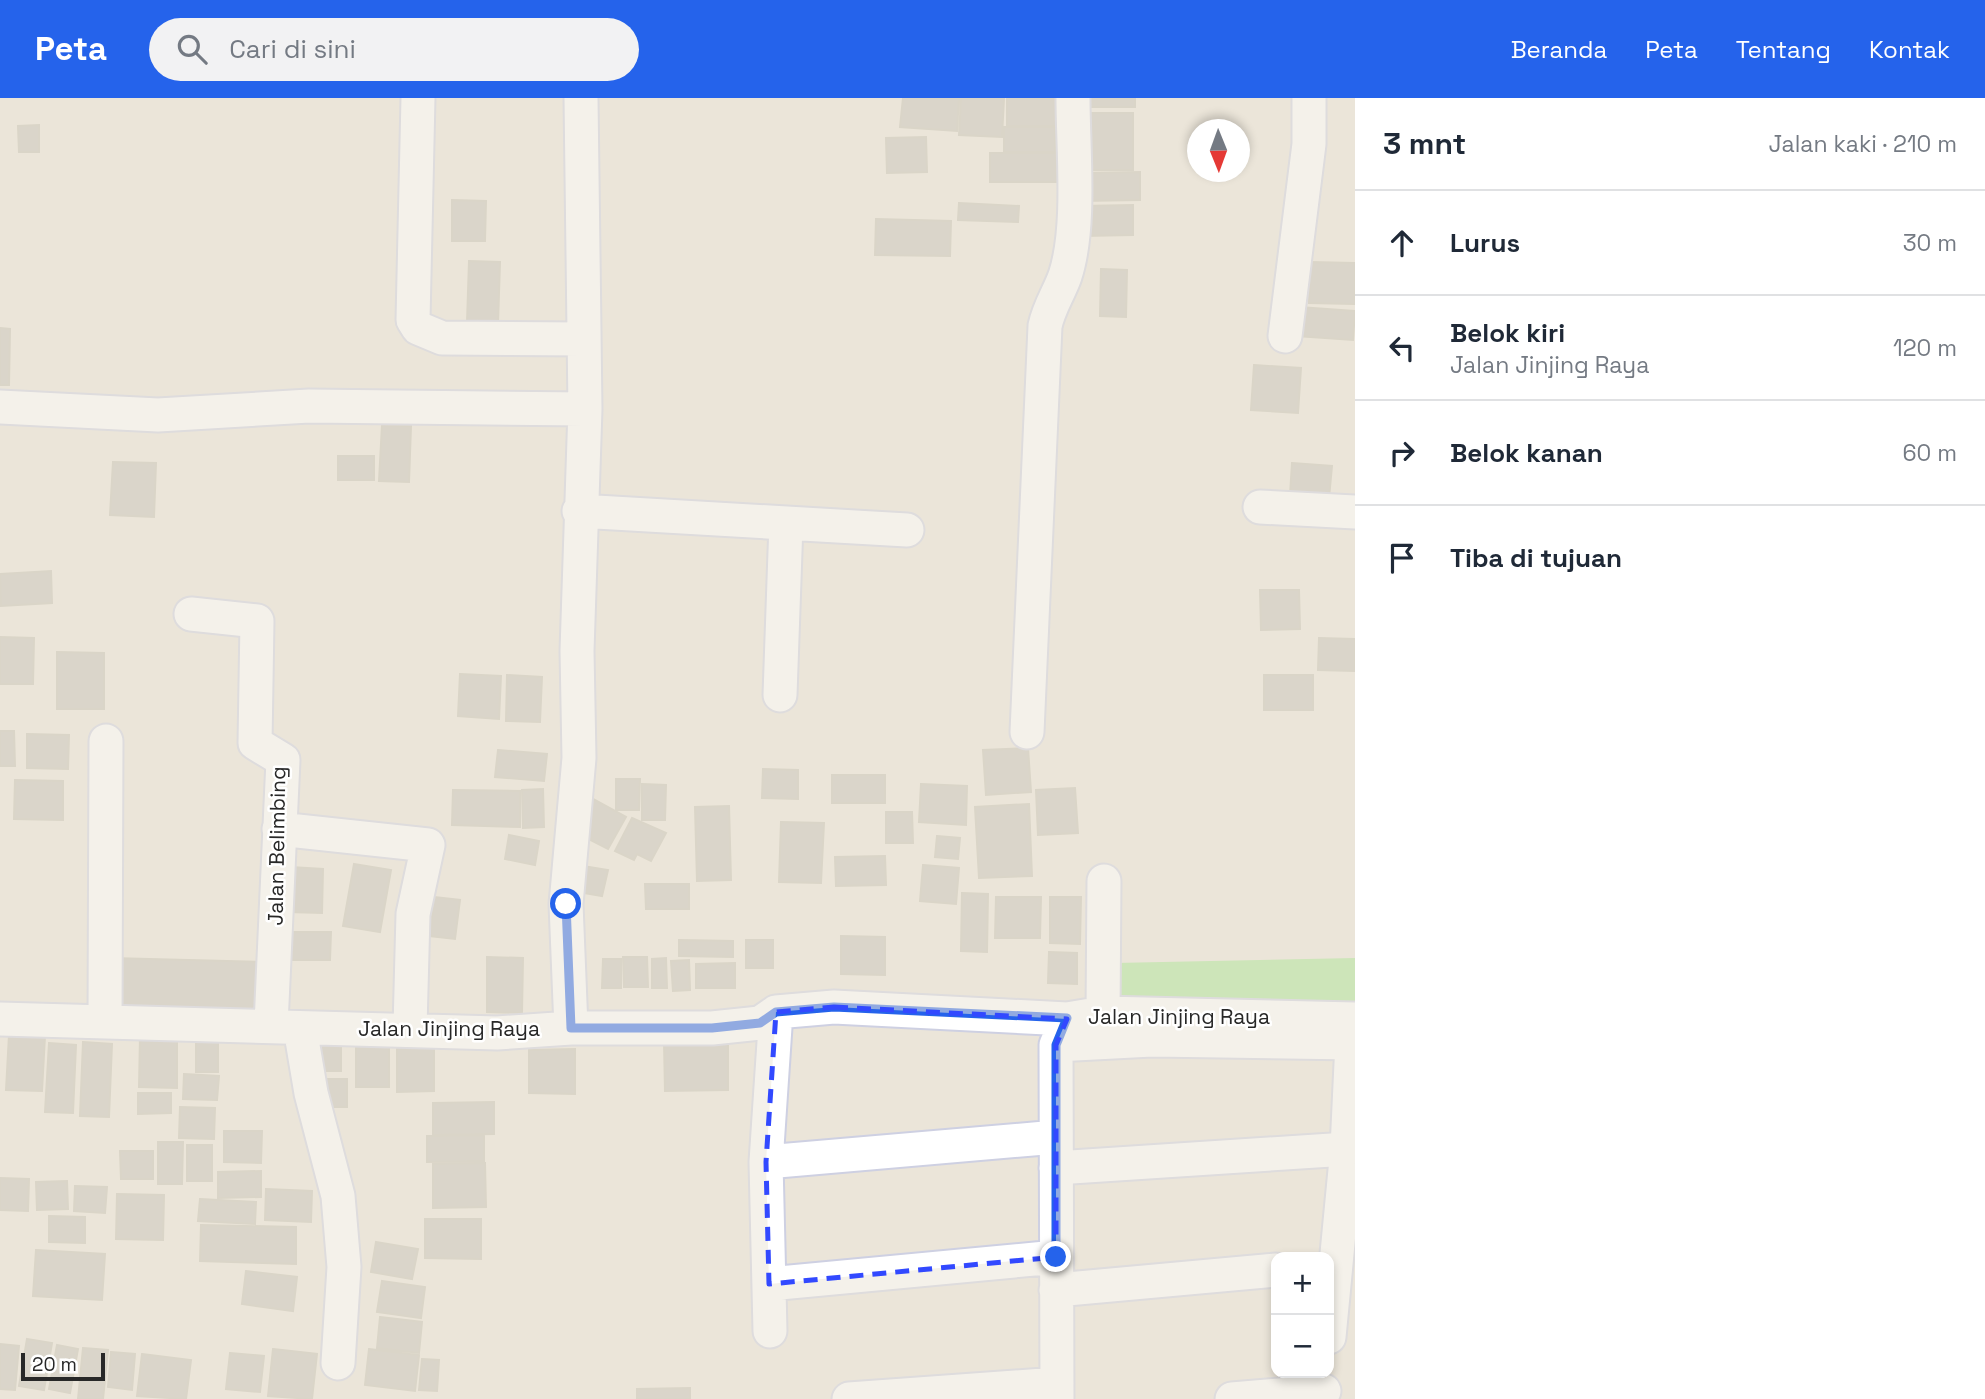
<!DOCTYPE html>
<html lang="id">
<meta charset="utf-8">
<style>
body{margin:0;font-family:"Space Grotesk",sans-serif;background:#f2f2f3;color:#1f2937}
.controls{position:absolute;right:21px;bottom:21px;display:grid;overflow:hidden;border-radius:14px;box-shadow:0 4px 10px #0003}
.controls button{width:63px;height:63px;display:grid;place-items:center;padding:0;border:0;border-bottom:2px solid #e0e1e3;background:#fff;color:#1f2937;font:35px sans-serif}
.compass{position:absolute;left:1187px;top:21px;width:63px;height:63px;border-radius:50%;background:#fff;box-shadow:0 4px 10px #0003;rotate:179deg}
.scale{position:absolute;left:21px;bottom:18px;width:84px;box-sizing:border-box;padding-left:7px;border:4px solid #282828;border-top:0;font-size:19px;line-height:24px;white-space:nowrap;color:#282828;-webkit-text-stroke:5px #fff;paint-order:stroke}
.stop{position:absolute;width:21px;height:21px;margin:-16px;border:5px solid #2563eb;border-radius:50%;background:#fff}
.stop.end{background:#2563eb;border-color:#fff;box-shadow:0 2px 7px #0008}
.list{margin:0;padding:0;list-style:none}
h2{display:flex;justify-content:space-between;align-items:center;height:91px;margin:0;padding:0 28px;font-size:30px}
h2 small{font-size:23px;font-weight:400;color:#747a83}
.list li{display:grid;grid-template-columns:46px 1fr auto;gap:21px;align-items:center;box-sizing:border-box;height:105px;padding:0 28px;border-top:2px solid #e0e1e3}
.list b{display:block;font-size:26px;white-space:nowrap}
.list p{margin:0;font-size:23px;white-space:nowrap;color:#747a83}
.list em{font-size:23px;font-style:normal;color:#747a83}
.icon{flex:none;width:38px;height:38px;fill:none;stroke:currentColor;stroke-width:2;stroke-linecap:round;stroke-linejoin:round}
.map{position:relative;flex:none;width:1355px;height:1301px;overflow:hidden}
header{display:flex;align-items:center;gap:42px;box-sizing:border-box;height:98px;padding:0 35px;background:#2563eb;color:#fff}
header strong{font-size:33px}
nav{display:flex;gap:38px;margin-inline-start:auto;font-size:24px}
.search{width:490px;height:63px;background:#f2f2f3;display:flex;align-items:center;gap:18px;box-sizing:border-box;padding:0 24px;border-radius:38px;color:#747a83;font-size:26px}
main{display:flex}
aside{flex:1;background:#fff}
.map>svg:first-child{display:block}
.green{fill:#a8e493}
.building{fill:#c6c1b9;stroke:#c6c1b3;stroke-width:2}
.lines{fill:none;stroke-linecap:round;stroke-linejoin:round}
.minor-casing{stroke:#ced0e2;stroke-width:37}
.minor{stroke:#fff;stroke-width:33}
.route{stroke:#2563eb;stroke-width:9}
.marked{fill:none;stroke:#3249ff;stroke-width:5;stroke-dasharray:14 9;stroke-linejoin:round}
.labels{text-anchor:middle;stroke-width:5;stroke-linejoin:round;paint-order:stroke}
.street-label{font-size:21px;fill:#282828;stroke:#fff}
</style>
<header>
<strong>Peta</strong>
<div class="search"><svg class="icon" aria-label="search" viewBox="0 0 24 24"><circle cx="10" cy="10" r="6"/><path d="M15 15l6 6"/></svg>Cari di sini</div>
<nav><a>Beranda</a><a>Peta</a><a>Tentang</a><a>Kontak</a></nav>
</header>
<main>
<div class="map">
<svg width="1355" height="1301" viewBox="0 0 1355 1301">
<rect width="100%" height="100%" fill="#ebe5d9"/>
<path class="green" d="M 1355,860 L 1355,949 L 1104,945 L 1114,865 Z"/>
<path class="building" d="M 903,0 L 959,0 L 957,33 L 900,29 Z
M 961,0 L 1004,0 L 1002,39 L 959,37 Z
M 1007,0 L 1061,0 L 1061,28 L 1007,28 Z
M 1083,0 L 1135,0 L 1135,9 L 1083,9 Z
M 1087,15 L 1133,15 L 1133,72 L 1087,72 Z
M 39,27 L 39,54 L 19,54 L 18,28 Z
M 1004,29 L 1055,29 L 1055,54 L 1004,54 Z
M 926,39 L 927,74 L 887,75 L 886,40 Z
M 990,55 L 1060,55 L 1059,84 L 990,84 Z
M 1140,74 L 1140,102 L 1081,103 L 1081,75 Z
M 452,102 L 486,103 L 485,143 L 452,143 Z
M 959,105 L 1019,108 L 1018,124 L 958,122 Z
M 1133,107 L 1133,137 L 1083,138 L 1082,108 Z
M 876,121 L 951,123 L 950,158 L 875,157 Z
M 469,163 L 500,164 L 498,226 L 467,224 Z
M 1310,164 L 1355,165 L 1355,206 L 1309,205 Z
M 1101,171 L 1127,172 L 1126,219 L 1100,218 Z
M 1299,209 L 1355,213 L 1353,242 L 1297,238 Z
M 0,230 L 10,231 L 9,287 L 0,287 Z
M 1254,267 L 1301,270 L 1298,315 L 1251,312 Z
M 382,327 L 411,328 L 409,384 L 379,383 Z
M 338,358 L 374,358 L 374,382 L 338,382 Z
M 113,364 L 156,365 L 154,419 L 110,417 Z
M 1292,365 L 1332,368 L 1329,400 L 1290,397 Z
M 51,473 L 52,505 L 1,508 L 0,476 Z
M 1260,492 L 1299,492 L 1300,531 L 1261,532 Z
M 0,539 L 34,540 L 33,586 L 0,586 Z
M 1319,540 L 1355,541 L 1355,573 L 1318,572 Z
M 57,554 L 104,555 L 104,611 L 57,611 Z
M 460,576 L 501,578 L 499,621 L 458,618 Z
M 507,577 L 542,579 L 540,624 L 506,623 Z
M 1264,577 L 1313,577 L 1313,612 L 1264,612 Z
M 0,633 L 14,633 L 15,668 L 0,668 Z
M 27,636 L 69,637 L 68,671 L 27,670 Z
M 1028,650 L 1031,694 L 986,697 L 983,652 Z
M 498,652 L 547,656 L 544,683 L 495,679 Z
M 763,671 L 798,672 L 798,701 L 762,700 Z
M 832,677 L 885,677 L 885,705 L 832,705 Z
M 616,681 L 640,681 L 639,712 L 616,712 Z
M 15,682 L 63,683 L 63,722 L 14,721 Z
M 642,686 L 666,687 L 665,722 L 642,722 Z
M 921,686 L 967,688 L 966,727 L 919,724 Z
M 1075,690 L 1078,735 L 1038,737 L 1036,692 Z
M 543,691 L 544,729 L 523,730 L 522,692 Z
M 453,692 L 520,693 L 520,729 L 452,727 Z
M 593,701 L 626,719 L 608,751 L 575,734 Z
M 1029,706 L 1032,778 L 979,780 L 975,709 Z
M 729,708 L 731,782 L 697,783 L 695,709 Z
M 886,714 L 912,714 L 913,745 L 886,745 Z
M 632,720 L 666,735 L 651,763 L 637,756 L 634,762 L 615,753 Z
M 781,724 L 824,725 L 821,785 L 779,784 Z
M 509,737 L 539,743 L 535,767 L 505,761 Z
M 937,738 L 960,740 L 958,761 L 935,759 Z
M 885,758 L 886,787 L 836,788 L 835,759 Z
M 354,766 L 391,772 L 380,834 L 343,828 Z
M 923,767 L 959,770 L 956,806 L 920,803 Z
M 583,768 L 608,772 L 602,798 L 578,794 Z
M 290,769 L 323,771 L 322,815 L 288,814 Z
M 645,786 L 689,786 L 689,811 L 646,811 Z
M 962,795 L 988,796 L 987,854 L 961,853 Z
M 434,799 L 460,802 L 455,841 L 430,838 Z
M 996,799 L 1041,799 L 1040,840 L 995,840 Z
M 1050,799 L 1081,799 L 1080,846 L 1050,845 Z
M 292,834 L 331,834 L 330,862 L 292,862 Z
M 841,838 L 885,839 L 885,877 L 841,876 Z
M 679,842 L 733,843 L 733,859 L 679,858 Z
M 746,842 L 773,842 L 773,870 L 746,870 Z
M 1049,854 L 1077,855 L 1077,886 L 1048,885 Z
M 487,859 L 523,860 L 522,915 L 487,914 Z
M 623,859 L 647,859 L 648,889 L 624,889 Z
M 111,860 L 261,864 L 259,921 L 110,917 Z
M 666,860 L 667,890 L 652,890 L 652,861 Z
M 603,861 L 621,861 L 621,890 L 602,890 Z
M 689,862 L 690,892 L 673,893 L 671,863 Z
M 735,865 L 735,890 L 696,890 L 696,866 Z
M 9,937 L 45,938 L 42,993 L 6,992 Z
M 397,938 L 434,938 L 434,993 L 397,994 Z
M 140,939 L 177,940 L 177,990 L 139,989 Z
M 196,940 L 218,940 L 218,974 L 196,974 Z
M 314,942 L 341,942 L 341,973 L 314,973 Z
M 728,943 L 728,992 L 665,993 L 664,944 Z
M 83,944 L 112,946 L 109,1019 L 80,1018 Z
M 49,945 L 76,947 L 73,1015 L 45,1014 Z
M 389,945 L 389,989 L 356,989 L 356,946 Z
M 575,951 L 575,996 L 529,995 L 529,952 Z
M 184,976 L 219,978 L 217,1002 L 183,1001 Z
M 318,981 L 347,981 L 347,1009 L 318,1009 Z
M 138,995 L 171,995 L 171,1015 L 138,1016 Z
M 494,1004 L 494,1036 L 433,1037 L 433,1005 Z
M 180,1009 L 215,1010 L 214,1041 L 179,1040 Z
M 224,1033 L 262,1033 L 261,1065 L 224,1064 Z
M 484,1037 L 484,1063 L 427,1064 L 427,1038 Z
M 158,1044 L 183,1044 L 182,1086 L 158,1086 Z
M 187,1047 L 212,1047 L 212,1083 L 187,1083 Z
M 120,1053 L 153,1053 L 153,1081 L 121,1081 Z
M 485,1065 L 486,1109 L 433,1110 L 433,1066 Z
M 261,1073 L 261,1099 L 218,1100 L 218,1074 Z
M 0,1080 L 29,1081 L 28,1113 L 0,1112 Z
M 67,1083 L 68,1111 L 37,1112 L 36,1084 Z
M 75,1088 L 107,1089 L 105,1115 L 74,1113 Z
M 266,1091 L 312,1093 L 311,1124 L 265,1122 Z
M 117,1096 L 164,1097 L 163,1142 L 116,1141 Z
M 200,1101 L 256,1104 L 255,1126 L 198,1123 Z
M 49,1118 L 85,1119 L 85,1145 L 49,1144 Z
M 425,1121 L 481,1121 L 481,1161 L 425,1160 Z
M 201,1127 L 296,1129 L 296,1166 L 200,1163 Z
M 376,1144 L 418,1151 L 412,1181 L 371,1174 Z
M 36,1152 L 105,1156 L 102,1202 L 33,1198 Z
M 246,1173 L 297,1179 L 293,1213 L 242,1206 Z
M 382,1183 L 425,1189 L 421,1220 L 377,1214 Z
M 380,1219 L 422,1224 L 419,1255 L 377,1250 Z
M 27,1241 L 52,1245 L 44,1292 L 19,1288 Z
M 0,1246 L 19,1248 L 15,1292 L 0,1291 Z
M 57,1247 L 78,1251 L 70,1295 L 49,1291 Z
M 83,1250 L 108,1252 L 103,1301 L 78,1301 Z
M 273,1251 L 317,1256 L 312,1301 L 268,1298 Z
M 369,1251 L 419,1257 L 415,1293 L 365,1287 Z
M 111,1254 L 135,1256 L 132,1292 L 108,1289 Z
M 230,1255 L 264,1258 L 260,1294 L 226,1291 Z
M 142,1256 L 191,1262 L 186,1301 L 137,1298 Z
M 422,1261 L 439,1262 L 437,1293 L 419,1292 Z
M 690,1290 L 690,1301 L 637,1301 L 637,1291 Z"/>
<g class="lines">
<defs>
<path id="minor" d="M 418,0 L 413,222 L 418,230 L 442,240 L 583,241
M 1285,238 L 1309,46 L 1309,0
M 0,309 L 158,317 L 309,308 L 585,311
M 1260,409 L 1355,414
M 579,413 L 907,432
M 191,516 L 257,523 L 255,645 L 283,662 L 271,927
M 780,597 L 786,425
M 1027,634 L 1045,228 C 1049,209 1059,195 1065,178 C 1081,130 1073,52 1073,0
M 279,731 L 428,747 L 413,816 L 410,930
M 1103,915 L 1104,783
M 0,921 L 497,935 L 571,930 L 712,930 L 760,925 L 776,914 L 834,909 L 1067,921 L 1103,915 L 1355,921
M 105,924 L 106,643
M 1064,929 L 1056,947 L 1152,942 L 1355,945
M 300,930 L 311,995 L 338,1098 L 344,1169 L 338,1265
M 571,930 L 566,806 L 579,660 L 577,553 L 585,311 L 581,0
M 1056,947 L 1057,1301
M 766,1064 L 1056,1039
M 1056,1070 L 1347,1051
M 769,1186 L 1056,1159
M 1056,1192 L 1276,1172
M 770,1233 L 766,1064 L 776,914
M 1329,1239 L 1347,1051 L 1352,944
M 849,1301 L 1057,1286
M 1232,1301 L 1324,1293"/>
</defs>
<use href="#minor" class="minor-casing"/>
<use href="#minor" class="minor"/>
</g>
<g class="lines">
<path class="route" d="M 566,806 L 571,930 L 712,930 L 760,925 L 776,914 L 834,909 L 1067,920 L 1056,947 L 1056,1159"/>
</g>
<path d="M0 0H1355V1301H0ZM 834,909 L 1067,921 L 1056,947 L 1056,1159 L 769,1186 L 766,1064 L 776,914 Z" fill="#ebe5d9" fill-opacity=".55" fill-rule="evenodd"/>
<path class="marked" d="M 834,909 L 1067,921 L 1056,947 L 1056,1159 L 769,1186 L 766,1064 L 776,914 Z"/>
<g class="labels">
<g class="street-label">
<text transform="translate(277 748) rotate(-89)" y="7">Jalan Belimbing</text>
<text x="1179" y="926">Jalan Jinjing Raya</text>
<text x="449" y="938">Jalan Jinjing Raya</text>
</g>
</g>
</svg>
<div class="controls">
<button>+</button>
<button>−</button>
</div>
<svg class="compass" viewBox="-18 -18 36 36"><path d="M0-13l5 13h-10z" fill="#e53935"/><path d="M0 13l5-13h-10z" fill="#747a83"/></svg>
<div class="scale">20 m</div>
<div class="stop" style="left:566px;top:806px"></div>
<div class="stop end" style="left:1056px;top:1159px"></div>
</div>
<aside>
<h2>3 mnt<small>Jalan kaki · 210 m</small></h2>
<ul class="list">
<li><svg class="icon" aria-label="ahead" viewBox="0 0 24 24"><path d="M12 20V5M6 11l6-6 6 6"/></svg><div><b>Lurus</b></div><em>30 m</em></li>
<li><svg class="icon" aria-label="left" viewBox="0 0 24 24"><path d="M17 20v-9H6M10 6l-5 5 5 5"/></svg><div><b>Belok kiri</b><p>Jalan Jinjing Raya</p></div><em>120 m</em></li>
<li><svg class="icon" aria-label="right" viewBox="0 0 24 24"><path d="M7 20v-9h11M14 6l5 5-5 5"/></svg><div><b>Belok kanan</b></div><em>60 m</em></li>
<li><svg class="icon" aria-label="arrive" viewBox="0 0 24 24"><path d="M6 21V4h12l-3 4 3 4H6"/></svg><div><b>Tiba di tujuan</b></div></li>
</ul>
</aside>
</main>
